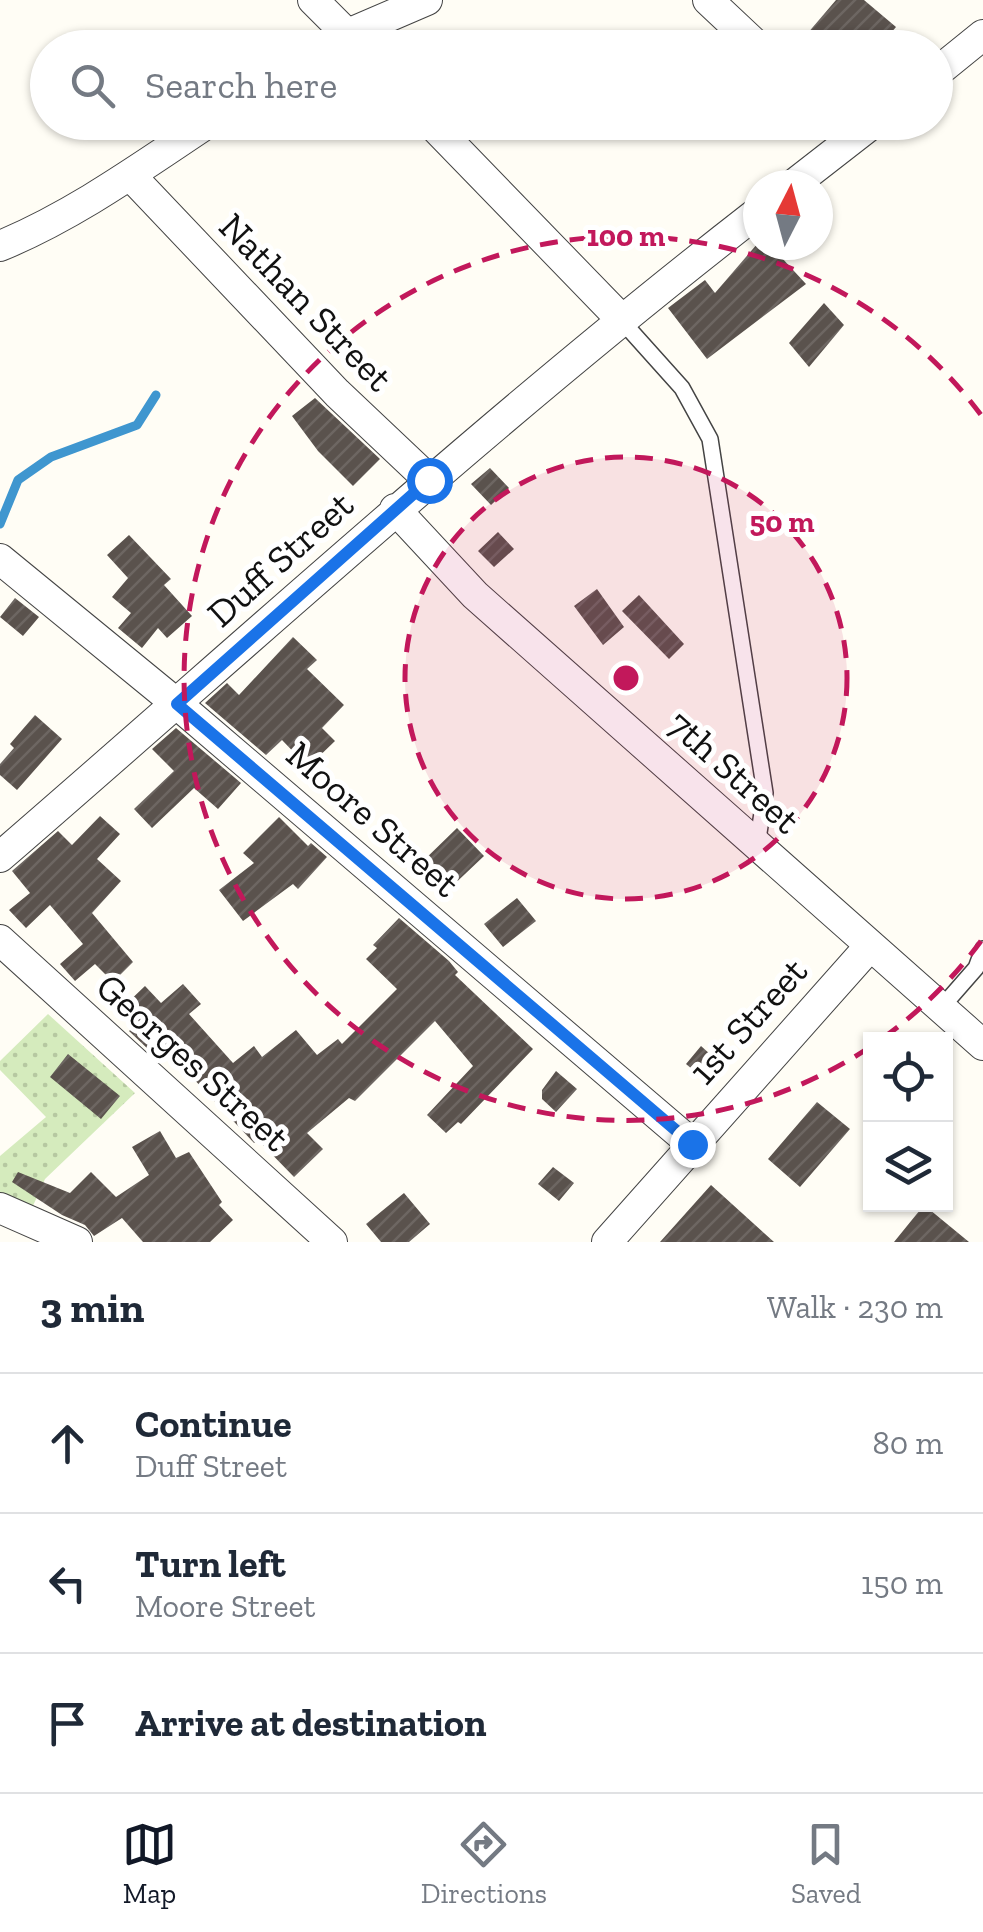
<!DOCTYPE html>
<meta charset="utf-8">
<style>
body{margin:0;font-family:"Zilla Slab",serif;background:#f2f2f3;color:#1f2937}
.controls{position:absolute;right:30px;bottom:30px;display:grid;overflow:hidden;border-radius:0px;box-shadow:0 2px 8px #0004}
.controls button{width:90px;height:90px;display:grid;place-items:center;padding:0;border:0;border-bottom:2px solid #e0e1e3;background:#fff;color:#1f2937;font:50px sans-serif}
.compass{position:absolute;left:743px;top:170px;width:90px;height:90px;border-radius:50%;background:#fff;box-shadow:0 2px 8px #0004;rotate:6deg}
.stop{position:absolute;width:30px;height:30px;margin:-22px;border:8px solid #1a73e8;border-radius:50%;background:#fff}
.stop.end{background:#1a73e8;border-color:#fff;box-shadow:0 2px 10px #0008}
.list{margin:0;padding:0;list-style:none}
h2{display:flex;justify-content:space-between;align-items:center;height:130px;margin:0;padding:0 40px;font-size:42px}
h2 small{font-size:32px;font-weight:400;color:#747a83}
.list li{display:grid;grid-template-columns:65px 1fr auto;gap:30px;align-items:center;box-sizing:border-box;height:140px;padding:0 40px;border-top:2px solid #e0e1e3}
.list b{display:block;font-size:38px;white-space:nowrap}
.list p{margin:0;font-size:32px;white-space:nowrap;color:#747a83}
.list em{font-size:32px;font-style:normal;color:#747a83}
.icon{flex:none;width:55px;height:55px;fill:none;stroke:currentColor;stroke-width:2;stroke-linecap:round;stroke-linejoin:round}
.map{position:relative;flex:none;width:983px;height:1242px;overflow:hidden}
.search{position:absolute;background:#fff;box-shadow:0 2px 8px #0004;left:30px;right:30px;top:30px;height:110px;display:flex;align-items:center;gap:25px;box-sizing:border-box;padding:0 35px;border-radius:55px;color:#747a83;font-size:38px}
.sheet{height:550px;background:#fff}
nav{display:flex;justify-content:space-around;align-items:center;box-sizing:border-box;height:140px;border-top:2px solid #e0e1e3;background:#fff;font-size:28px;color:#747a83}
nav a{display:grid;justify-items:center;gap:5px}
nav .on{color:#111827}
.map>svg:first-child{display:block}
.grass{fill:url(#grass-dots)}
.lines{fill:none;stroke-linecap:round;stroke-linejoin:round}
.stream{stroke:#3f96cf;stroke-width:9}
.building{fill:url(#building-hatch)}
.lane-casing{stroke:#444;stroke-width:18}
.street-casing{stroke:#444;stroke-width:32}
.lane{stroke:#fff;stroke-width:15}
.street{stroke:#fff;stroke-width:30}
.route{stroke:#1a73e8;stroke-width:12}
.ring{fill:none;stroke:#c2185b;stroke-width:5;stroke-dasharray:18 12}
.labels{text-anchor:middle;stroke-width:10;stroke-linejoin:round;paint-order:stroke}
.street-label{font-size:38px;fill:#111;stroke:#fff}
.centre{fill:#c2185b;stroke:#fff;stroke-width:5}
.ring-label{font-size:30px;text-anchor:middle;font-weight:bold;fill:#c2185b;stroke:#fff;stroke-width:10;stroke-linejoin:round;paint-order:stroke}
</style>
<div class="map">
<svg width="983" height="1242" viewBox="0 0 983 1242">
<defs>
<pattern id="grass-dots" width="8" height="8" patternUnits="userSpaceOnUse" patternTransform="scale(2.5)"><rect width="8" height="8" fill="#d5ebbd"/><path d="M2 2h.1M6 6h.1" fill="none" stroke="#b6c8a1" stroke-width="1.8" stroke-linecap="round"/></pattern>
<pattern id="building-hatch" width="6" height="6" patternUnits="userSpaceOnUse" patternTransform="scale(2.5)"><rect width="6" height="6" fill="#5a524d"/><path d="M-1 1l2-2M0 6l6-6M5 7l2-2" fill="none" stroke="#6d6662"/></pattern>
</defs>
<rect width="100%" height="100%" fill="#fffdf5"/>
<path class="grass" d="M 48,1014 L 135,1093 L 45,1179 L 28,1217 L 0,1207 L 0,1156 L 46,1117 L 0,1070 L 0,1061 Z"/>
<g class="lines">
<path class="stream" d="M 0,524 L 18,480 L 51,457 L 137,425 L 156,395"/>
</g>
<path class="building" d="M 836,0 L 864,0 L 896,27 L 878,48 L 795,48 Z
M 758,243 L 770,245 L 806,284 L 707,359 L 668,308 L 705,280 L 715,293 Z
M 824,303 L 844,325 L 809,367 L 789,343 Z
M 315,398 L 380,459 L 353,486 L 318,451 L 292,416 Z
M 490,468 L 509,488 L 491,505 L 471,484 Z
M 498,532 L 514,549 L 494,567 L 478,551 Z
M 129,535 L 171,579 L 164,585 L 192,616 L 167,638 L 158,628 L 142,648 L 118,628 L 131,613 L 112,597 L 128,578 L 107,555 Z
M 597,589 L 624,627 L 603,645 L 574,606 Z
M 639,595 L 684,644 L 669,659 L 622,611 Z
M 15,598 L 39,617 L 23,636 L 0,617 Z
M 293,637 L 317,660 L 307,669 L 344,705 L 322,728 L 335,741 L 308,767 L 282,740 L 266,755 L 205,703 L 227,683 L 239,695 Z
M 35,715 L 62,739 L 17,790 L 0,775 L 0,764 L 14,748 L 10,744 Z
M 176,728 L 241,783 L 218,809 L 194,788 L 152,828 L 134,809 L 174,771 L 152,749 Z
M 100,816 L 120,834 L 97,859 L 121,881 L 92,913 L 133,962 L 113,982 L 95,964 L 75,981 L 60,964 L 83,944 L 50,905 L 26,928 L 9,910 L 30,893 L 12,871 L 58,831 L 72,845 Z
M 279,817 L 308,846 L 311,843 L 327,857 L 298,889 L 293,884 L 243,921 L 219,890 L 254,863 L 243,853 Z
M 457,828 L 484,856 L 446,892 L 420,864 Z
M 517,898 L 536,921 L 503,947 L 484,924 Z
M 399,918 L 449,961 L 458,972 L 455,975 L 533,1049 L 461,1124 L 458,1122 L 446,1133 L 427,1115 L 473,1066 L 435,1021 L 355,1101 L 349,1098 L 307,1133 L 323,1149 L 294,1177 L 258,1140 L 254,1143 L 158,1041 L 149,1050 L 129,1031 L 136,1025 L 121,1009 L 145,986 L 161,1003 L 183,984 L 201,1004 L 189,1014 L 233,1063 L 254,1046 L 262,1057 L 296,1030 L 317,1055 L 338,1039 L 342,1044 L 397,989 L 366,959 L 377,948 L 373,945 Z
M 701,1046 L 720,1063 L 705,1080 L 686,1064 Z
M 68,1054 L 120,1096 L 101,1119 L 50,1077 Z
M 556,1071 L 577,1089 L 556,1112 L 542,1099 L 542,1090 Z
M 817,1102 L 850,1129 L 800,1187 L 768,1159 Z
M 160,1131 L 176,1158 L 189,1152 L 222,1202 L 219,1205 L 233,1220 L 210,1242 L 143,1242 L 122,1218 L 94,1236 L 85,1225 L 62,1215 L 12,1182 L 18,1172 L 70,1193 L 91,1172 L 116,1197 L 149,1175 L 132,1147 Z
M 553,1167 L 574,1183 L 559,1201 L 538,1184 Z
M 711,1185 L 774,1242 L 660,1242 Z
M 404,1193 L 430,1224 L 409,1242 L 381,1242 L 366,1224 Z
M 924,1205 L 969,1242 L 894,1242 Z"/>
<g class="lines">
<defs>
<path id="lane" d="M 621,320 L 682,388 L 710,439 L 765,793 L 757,846
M 941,1008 L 976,968 L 983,949"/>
<path id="street" d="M 313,0 L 360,47
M 708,0 L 759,48
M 325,48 L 348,34 L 427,0
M 936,73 L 983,35
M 430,122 L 621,319
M 130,175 L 337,393 L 429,480
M 793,185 L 874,122
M 0,246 C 75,215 141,167 209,122
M 395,509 L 475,595 L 983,1045
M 0,559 L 177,704 L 692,1144
M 0,857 C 251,640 495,416 758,212
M 0,940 L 332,1242
M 0,1208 L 77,1242
M 607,1242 L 870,946"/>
</defs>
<use href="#lane" class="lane-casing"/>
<use href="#street" class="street-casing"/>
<use href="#lane" class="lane"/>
<use href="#street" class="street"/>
</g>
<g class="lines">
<path class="route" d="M 429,480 L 177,704 L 692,1144"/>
</g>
<circle cx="626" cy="678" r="221" fill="#c2185b" fill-opacity=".12"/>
<g class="ring">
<circle cx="626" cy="678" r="221"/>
<path d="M981 941A442 442 0 0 1 883 1038M870 1047A442 442 0 1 1 981 415"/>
</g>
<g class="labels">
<g class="street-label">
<text transform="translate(306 302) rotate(46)" y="13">Nathan Street</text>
<text transform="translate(280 559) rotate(-42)" y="13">Duff Street</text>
<text transform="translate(734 772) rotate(42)" y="13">7th Street</text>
<text transform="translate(373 819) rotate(41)" y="13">Moore Street</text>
<text transform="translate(748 1021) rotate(-48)" y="13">1st Street</text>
<text transform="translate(193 1062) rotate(42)" y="13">Georges Street</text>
</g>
</g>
<circle cx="626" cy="678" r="15" class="centre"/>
<g class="ring-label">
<text x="626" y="246">100 m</text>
<text x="782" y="532">50 m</text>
</g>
</svg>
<div class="controls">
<button><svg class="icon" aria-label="locate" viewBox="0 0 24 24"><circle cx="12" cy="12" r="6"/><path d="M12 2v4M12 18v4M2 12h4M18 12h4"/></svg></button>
<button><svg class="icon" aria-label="layers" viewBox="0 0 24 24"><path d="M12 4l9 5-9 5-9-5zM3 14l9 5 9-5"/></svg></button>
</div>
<svg class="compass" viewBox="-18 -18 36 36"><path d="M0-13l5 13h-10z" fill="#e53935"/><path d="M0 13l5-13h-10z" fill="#747a83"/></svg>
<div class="stop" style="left:429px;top:480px"></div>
<div class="stop end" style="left:692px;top:1144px"></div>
<div class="search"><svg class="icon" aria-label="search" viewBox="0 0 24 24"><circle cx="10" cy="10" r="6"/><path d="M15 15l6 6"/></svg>Search here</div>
</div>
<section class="sheet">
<h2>3 min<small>Walk · 230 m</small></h2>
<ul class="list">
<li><svg class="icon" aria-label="ahead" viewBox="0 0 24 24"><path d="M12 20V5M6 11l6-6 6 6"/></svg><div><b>Continue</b><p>Duff Street</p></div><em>80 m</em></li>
<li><svg class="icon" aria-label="left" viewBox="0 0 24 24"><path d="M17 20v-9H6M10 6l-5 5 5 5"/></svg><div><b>Turn left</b><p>Moore Street</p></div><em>150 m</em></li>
<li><svg class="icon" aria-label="arrive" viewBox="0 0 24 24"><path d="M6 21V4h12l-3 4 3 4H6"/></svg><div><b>Arrive at destination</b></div></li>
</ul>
</section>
<nav>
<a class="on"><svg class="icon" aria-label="map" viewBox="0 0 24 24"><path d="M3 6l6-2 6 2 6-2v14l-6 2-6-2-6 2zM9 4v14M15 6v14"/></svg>Map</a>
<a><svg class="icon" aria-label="directions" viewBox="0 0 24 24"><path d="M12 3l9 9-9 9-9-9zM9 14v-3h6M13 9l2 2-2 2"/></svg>Directions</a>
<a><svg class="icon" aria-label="saved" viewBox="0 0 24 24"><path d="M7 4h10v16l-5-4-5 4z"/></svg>Saved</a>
</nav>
